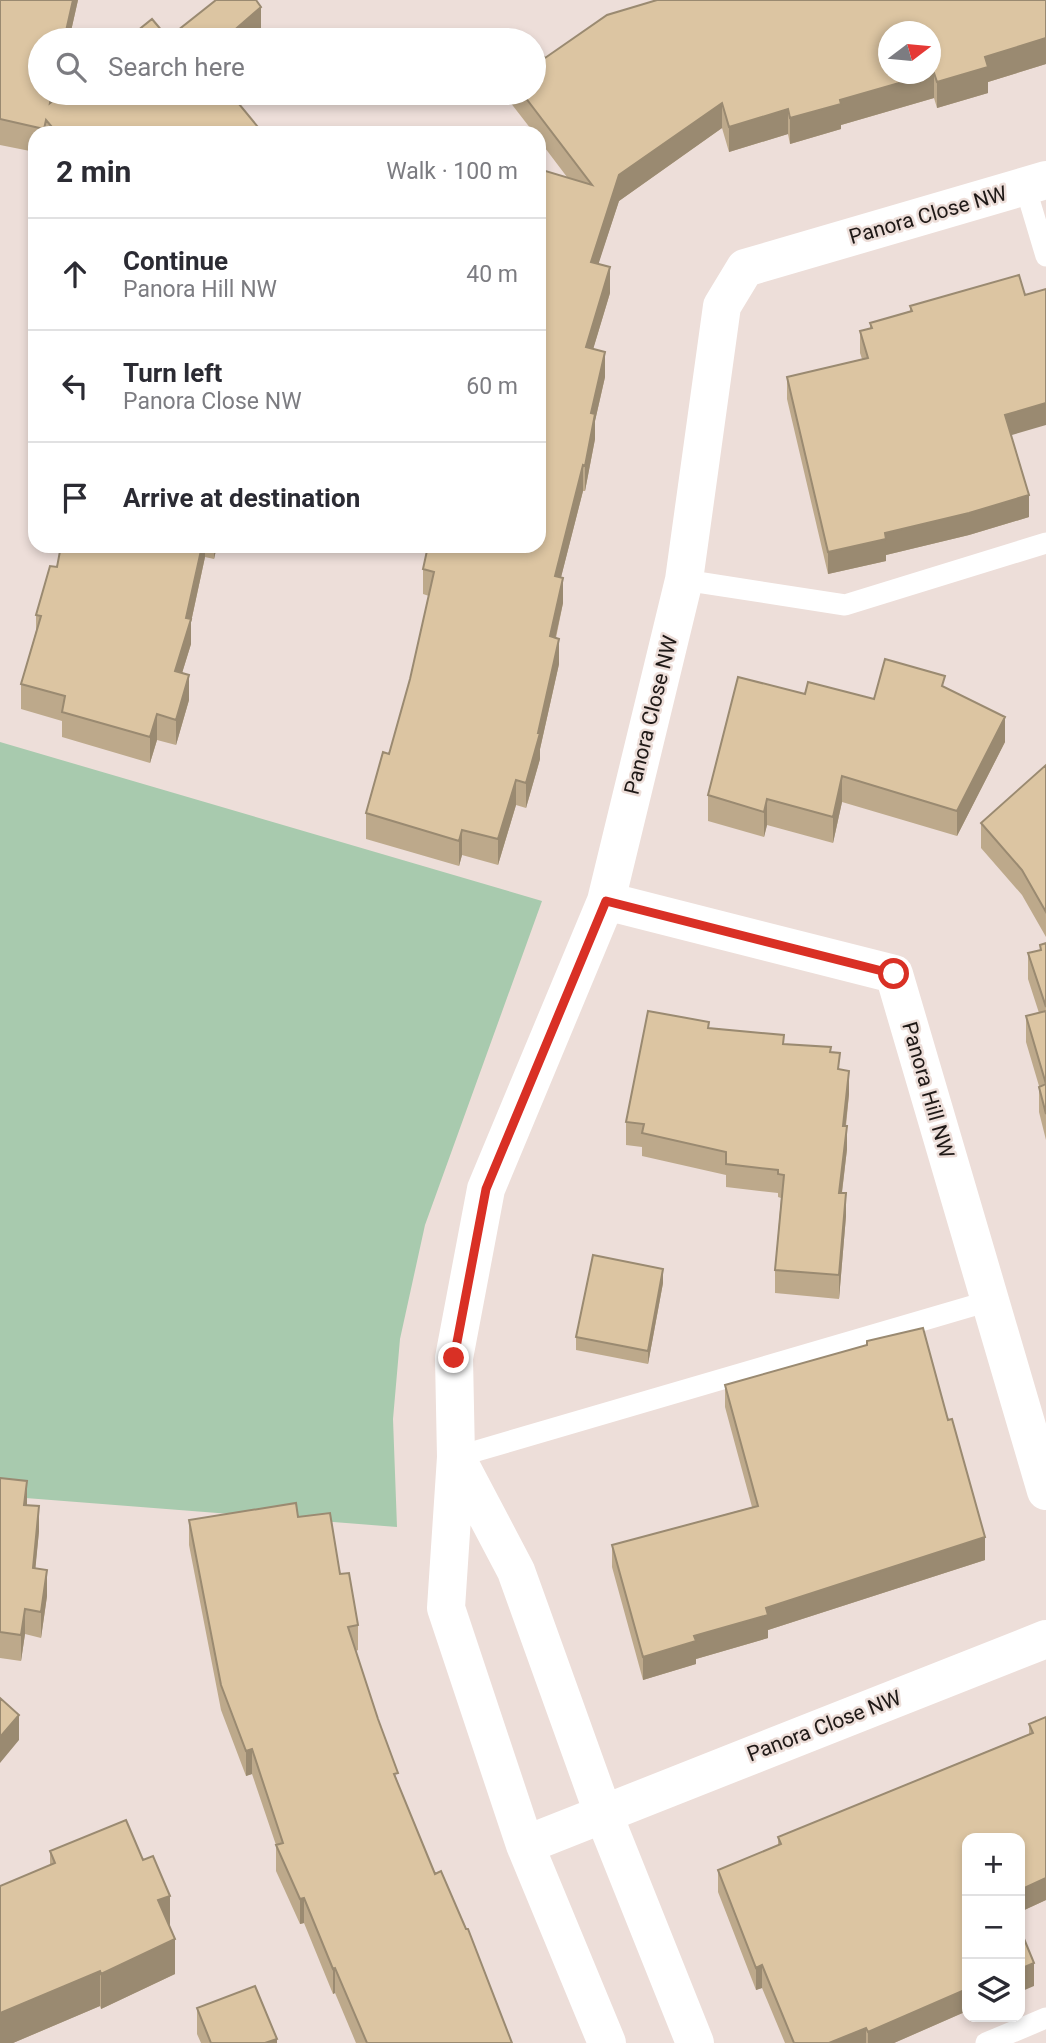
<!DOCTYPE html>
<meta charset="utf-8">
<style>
body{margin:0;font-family:Roboto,sans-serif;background:#f2f2f3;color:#2b2b33}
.controls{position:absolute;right:21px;bottom:21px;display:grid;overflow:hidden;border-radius:14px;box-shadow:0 4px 10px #0003}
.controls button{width:63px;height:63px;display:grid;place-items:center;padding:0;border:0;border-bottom:2px solid #e1e1e2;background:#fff;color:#2b2b33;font:35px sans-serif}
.compass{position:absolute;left:878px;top:21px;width:63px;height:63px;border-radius:50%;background:#fff;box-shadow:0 4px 10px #0003;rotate:74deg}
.stop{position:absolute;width:21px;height:21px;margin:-16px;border:5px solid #d93025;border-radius:50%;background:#fff}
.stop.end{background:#d93025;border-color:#fff;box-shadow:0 2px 7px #0008}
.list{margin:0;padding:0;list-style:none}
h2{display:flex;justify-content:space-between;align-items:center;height:91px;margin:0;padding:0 28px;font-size:30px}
h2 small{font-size:23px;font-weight:400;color:#7c7c81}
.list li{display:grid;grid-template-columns:46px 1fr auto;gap:21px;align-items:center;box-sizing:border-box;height:112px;padding:0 28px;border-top:2px solid #e1e1e2}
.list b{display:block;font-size:26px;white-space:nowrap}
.list p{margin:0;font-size:23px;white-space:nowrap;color:#7c7c81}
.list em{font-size:23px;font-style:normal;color:#7c7c81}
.icon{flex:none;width:38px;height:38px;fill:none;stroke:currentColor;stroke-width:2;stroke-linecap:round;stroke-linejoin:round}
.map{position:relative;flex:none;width:1046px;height:2043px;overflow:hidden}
.search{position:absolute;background:#fff;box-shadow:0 4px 10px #0003;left:28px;top:28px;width:518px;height:77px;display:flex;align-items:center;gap:18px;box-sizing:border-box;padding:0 24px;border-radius:38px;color:#7c7c81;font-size:26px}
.panel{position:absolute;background:#fff;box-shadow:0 4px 10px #0003;left:28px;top:126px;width:518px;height:427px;border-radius:21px}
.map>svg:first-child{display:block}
.green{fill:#a8caae}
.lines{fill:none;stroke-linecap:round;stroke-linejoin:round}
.lane{stroke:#fff;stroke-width:21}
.street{stroke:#fff;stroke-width:38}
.wall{fill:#bda98b}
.shaded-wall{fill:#9a8a71}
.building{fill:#dcc5a2;stroke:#9a8a71;stroke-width:2;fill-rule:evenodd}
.route{stroke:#d93025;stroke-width:9}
.labels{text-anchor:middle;stroke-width:5;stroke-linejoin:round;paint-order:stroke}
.street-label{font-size:21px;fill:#1f1917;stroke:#edded9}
</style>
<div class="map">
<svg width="1046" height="2043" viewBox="0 0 1046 2043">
<rect width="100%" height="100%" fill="#edded9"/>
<path class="green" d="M 0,742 L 542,901 L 425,1225 L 400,1339 L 393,1419 L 397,1527 L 0,1496 Z"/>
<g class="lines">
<path class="lane" d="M 1025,186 L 1046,256
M 684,580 L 845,605 L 1046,543
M 456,1457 L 989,1301
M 986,2043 L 1046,2018"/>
<path class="street" d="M 606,901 L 894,974 L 1046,1491
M 456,1457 L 516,1571 L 603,1813 L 695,2043
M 525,1845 L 1046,1639
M 607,2043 L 525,1845 L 446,1608 L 456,1457 L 454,1358 L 486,1189 L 606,901 L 684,580 L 722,306 L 745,268 L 1046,180"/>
</g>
<path class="wall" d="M 0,0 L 78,0 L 69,40 L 40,40 L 40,93 L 58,93 L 57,98 L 262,133 L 35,133 L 35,152 L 0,145 Z
M 1046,0 L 1046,64 L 988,82 L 988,93 L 937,108 L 934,98 L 841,125 L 841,129 L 790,144 L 788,134 L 729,152 L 722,128 L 619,201 L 598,264 L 610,293 L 593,349 L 605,377 L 595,421 L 595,439 L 585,491 L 583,491 L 561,577 L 563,603 L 556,638 L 559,664 L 540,749 L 540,759 L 526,808 L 516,805 L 498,865 L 462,855 L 459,866 L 366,839 L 366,813 L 389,754 L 410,679 L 429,596 L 423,594 L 423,569 L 567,177 L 539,140 L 539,133 L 534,133 L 510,102 L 510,93 L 534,93 L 545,58 Z
M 910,306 L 1011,435 L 1029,517 L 969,535 L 886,555 L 886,561 L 828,574 L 787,399 L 787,377 L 862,359 L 860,353 L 860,331 L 870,329 L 870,323 L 910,311 Z
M 61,546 L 217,546 L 214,559 L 205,557 L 191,622 L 191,644 L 182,673 L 189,700 L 176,745 L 157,740 L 150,763 L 62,737 L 62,721 L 21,709 L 21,684 L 36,631 L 36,615 L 57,567 Z
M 945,687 L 1005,742 L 957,836 L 842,802 L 833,843 L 767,825 L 764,837 L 708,821 L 708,795 L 805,694 L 874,699 Z
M 1046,765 L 1046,937 L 1022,895 L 981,848 L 981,823 Z
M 1046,943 L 1046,1140 L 1039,1112 L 1039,1086 L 1026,1042 L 1026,1016 L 1039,1013 L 1028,979 L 1028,953 L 1040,951 L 1040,945 Z
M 709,1028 L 784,1045 L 831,1052 L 840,1070 L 849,1094 L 846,1126 L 847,1149 L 842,1193 L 846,1216 L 839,1299 L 775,1293 L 775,1270 L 781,1198 L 778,1197 L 778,1193 L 726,1187 L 726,1175 L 642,1156 L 642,1147 L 626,1145 L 626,1122 Z
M 663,1283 L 648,1364 L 576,1350 L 576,1337 Z
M 867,1341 L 985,1560 L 768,1630 L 768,1638 L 696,1659 L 696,1664 L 643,1680 L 612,1567 L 612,1545 L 752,1507 L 725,1407 L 725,1385 L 867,1345 Z
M 0,1478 L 27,1505 L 39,1531 L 35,1569 L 47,1596 L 41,1638 L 25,1634 L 21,1661 L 0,1658 Z
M 298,1517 L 340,1574 L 358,1625 L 358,1650 L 356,1651 L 398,1783 L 435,1874 L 512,2043 L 356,2043 L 335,1993 L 333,1994 L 304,1923 L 300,1924 L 276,1871 L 276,1845 L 252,1774 L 246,1776 L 221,1710 L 189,1545 L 189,1520 Z
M 1046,1717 L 1046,1900 L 1020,1912 L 1020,1838 L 967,2011 L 894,2043 L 785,2043 L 762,1988 L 756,1990 L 718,1892 L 718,1870 L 778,1846 L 778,1837 L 1029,1734 L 1029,1724 Z
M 50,1851 L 170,1927 L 175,1974 L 101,2009 L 100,2006 L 13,2043 L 0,2043 L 50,1865 Z
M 197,2008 L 277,2043 L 201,2043 L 197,2034 Z"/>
<path class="shaded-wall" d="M 73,0 L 78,0 L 69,40 L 64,40 Z
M 261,7 L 261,32 L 252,40 L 223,40 Z
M 1046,38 L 1046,64 L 988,82 L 988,93 L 937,108 L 937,82 L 985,57 Z
M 934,73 L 934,98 L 841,125 L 841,129 L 790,144 L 790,118 L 840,100 Z
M 52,93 L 58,93 L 50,125 L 50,103 Z
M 722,103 L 722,128 L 619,201 L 591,287 L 591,262 L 619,175 Z
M 788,109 L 788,134 L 729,152 L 729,127 Z
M 610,267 L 610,293 L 586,373 L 586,347 Z
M 605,352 L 605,377 L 595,421 L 595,439 L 585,491 L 585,466 L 591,413 Z
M 1046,403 L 1046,425 L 1005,437 L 1005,415 Z
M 583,465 L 583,491 L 555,601 L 555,576 Z
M 1029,495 L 1029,517 L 969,535 L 886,555 L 886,561 L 828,574 L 828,552 L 885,533 Z
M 202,546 L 205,546 L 205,557 L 191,622 L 191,644 L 175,696 L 175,671 Z
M 214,546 L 217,546 L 214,559 Z
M 563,578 L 563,603 L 550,662 L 550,636 Z
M 559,639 L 559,664 L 540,749 L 540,759 L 526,808 L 526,783 Z
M 189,675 L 189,700 L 176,745 L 176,720 Z
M 157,714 L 157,740 L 150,763 L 150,737 Z
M 1005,717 L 1005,742 L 957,836 L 957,811 Z
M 842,776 L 842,802 L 833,843 L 833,817 Z
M 516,780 L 516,805 L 498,865 L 498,839 Z
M 767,799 L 767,825 L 764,837 L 764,812 Z
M 462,830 L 462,855 L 459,866 L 459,841 Z
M 849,1071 L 849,1094 L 843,1149 L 843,1126 Z
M 847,1126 L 847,1149 L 839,1216 L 839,1193 Z
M 846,1193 L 846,1216 L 839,1299 L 839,1275 Z
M 663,1269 L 663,1283 L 648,1364 L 648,1351 Z
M 27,1481 L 27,1506 L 24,1505 Z
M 39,1506 L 39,1531 L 33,1594 L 33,1568 Z
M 985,1537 L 985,1560 L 768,1630 L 768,1638 L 696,1659 L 696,1664 L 643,1680 L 643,1657 L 766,1608 Z
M 47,1570 L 47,1596 L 41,1638 L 41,1612 Z
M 25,1609 L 25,1634 L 21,1661 L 21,1635 Z
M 19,1715 L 19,1740 L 0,1763 L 0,1737 Z
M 252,1749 L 252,1774 L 246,1776 L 246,1751 Z
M 1046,1878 L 1046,1900 L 1020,1912 L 1020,1890 Z
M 170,1896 L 170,1931 L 158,1900 Z
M 304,1898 L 304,1923 L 300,1924 L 300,1899 Z
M 175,1939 L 175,1974 L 101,2009 L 101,1974 Z
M 1034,1963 L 1034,1986 L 1020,1992 L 1020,1969 Z
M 762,1965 L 762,1988 L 756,1990 L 756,1968 Z
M 335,1968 L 335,1993 L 333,1994 L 333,1969 Z
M 100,1971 L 100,2006 L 13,2043 L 0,2043 L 0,2013 Z
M 967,1989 L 967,2011 L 894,2043 L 868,2043 L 868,2032 Z
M 866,2028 L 866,2043 L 829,2043 Z
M 277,2039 L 277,2043 L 265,2043 Z"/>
<path class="building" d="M 0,0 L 73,0 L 64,40 L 40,40 L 40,93 L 52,93 L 50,103 L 63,93 L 230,93 L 262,132 L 261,133 L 57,133 L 46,120 L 44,129 L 0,119 Z
M 216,0 L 256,0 L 261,7 L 223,40 L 126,40 L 152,19 L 168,38 Z
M 657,0 L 1046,0 L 1046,38 L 985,57 L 988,67 L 937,82 L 934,73 L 840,100 L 841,104 L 790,118 L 788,109 L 729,127 L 722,103 L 619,175 L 591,262 L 610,267 L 586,347 L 605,352 L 591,413 L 595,414 L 585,466 L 583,465 L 555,576 L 563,578 L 550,636 L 559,639 L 538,733 L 540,733 L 526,783 L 516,780 L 498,839 L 462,830 L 459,841 L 366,813 L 383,752 L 389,754 L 410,679 L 434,572 L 423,569 L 428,546 L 539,546 L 539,169 L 592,185 L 522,93 L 534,93 L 534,58 L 541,53 L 545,58 L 607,15 ZM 888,32 L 930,32 L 930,74 L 888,74 Z
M 1019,275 L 1025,295 L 1046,289 L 1046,403 L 1005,415 L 1029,495 L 969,513 L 885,533 L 886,539 L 828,552 L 787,377 L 868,358 L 860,331 L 872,328 L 870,323 L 912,311 L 910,306 Z
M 61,546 L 202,546 L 186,618 L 191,619 L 175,671 L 189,675 L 176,720 L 157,714 L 150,737 L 62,712 L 65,696 L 21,684 L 41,616 L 36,615 L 50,566 L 57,567 Z
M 885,659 L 945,676 L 942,686 L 1005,717 L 957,811 L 842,776 L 833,817 L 767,799 L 764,812 L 708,795 L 738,677 L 805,694 L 808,682 L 874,699 Z
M 1046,765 L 1046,912 L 1022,870 L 981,823 Z
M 1046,943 L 1046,1007 L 1028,953 L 1041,950 L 1040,945 Z
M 648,1011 L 709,1022 L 708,1028 L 784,1035 L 783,1044 L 831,1047 L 830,1052 L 840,1053 L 838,1069 L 849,1071 L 843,1126 L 847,1126 L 839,1193 L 846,1193 L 839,1275 L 775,1270 L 784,1175 L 778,1174 L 778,1170 L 726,1164 L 726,1152 L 642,1133 L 644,1124 L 626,1122 Z
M 1046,1011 L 1046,1084 L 1026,1016 Z
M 1046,1084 L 1046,1114 L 1039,1087 Z
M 593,1255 L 663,1269 L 648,1351 L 576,1337 Z
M 923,1328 L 948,1420 L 952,1419 L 985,1537 L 766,1608 L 768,1615 L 694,1636 L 696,1641 L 643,1657 L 612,1545 L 758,1506 L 725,1385 L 867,1345 L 867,1341 Z
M 0,1478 L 27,1481 L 24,1505 L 39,1506 L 33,1568 L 47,1570 L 41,1612 L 25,1609 L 21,1635 L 0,1632 Z
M 296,1503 L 298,1517 L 330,1513 L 340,1574 L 349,1573 L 358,1625 L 348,1627 L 378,1719 L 398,1773 L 394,1774 L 435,1874 L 441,1871 L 466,1929 L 468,1929 L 512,2043 L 367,2043 L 335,1968 L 333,1969 L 304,1898 L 300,1899 L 276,1845 L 283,1843 L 252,1749 L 246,1751 L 221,1685 L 189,1520 Z
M 0,1698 L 19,1715 L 0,1737 Z
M 1046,1717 L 1046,1878 L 1020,1890 L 1020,1838 L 967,1838 L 967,1989 L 868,2032 L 866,2028 L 829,2043 L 794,2043 L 762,1965 L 756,1968 L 718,1870 L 781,1844 L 778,1837 L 1033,1733 L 1029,1724 Z
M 126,1820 L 143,1860 L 153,1856 L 170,1896 L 158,1900 L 175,1939 L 101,1974 L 100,1971 L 0,2013 L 0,1886 L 55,1863 L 50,1851 Z
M 1020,1929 L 1034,1963 L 1020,1969 Z
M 255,1986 L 277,2039 L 265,2043 L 211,2043 L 197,2008 Z"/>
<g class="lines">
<path class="route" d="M 454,1358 L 486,1189 L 606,901 L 894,974"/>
</g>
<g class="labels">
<g class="street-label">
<text transform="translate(928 215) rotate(-16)" y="7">Panora Close NW</text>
<text transform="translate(651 715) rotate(-76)" y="7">Panora Close NW</text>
<text transform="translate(928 1090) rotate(74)" y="7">Panora Hill NW</text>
<text transform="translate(824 1726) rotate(-21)" y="7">Panora Close NW</text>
</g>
</g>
</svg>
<div class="controls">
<button>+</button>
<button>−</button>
<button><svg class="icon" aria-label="layers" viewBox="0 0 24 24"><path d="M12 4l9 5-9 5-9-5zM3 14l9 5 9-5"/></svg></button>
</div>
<svg class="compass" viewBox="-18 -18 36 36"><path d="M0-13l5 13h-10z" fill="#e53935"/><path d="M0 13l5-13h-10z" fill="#7c7c81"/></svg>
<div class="stop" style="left:894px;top:974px"></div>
<div class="stop end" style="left:454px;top:1358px"></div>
<div class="search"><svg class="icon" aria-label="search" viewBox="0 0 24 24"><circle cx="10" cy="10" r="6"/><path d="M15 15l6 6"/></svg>Search here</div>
<section class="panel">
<h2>2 min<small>Walk · 100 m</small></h2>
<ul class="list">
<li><svg class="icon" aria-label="ahead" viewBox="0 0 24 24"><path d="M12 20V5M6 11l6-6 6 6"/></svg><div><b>Continue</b><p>Panora Hill NW</p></div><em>40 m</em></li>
<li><svg class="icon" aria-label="left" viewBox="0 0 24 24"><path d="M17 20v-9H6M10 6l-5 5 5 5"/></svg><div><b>Turn left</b><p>Panora Close NW</p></div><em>60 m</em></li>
<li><svg class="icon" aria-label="arrive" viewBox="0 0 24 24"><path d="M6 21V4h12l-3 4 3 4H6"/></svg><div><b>Arrive at destination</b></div></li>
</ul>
</section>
</div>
